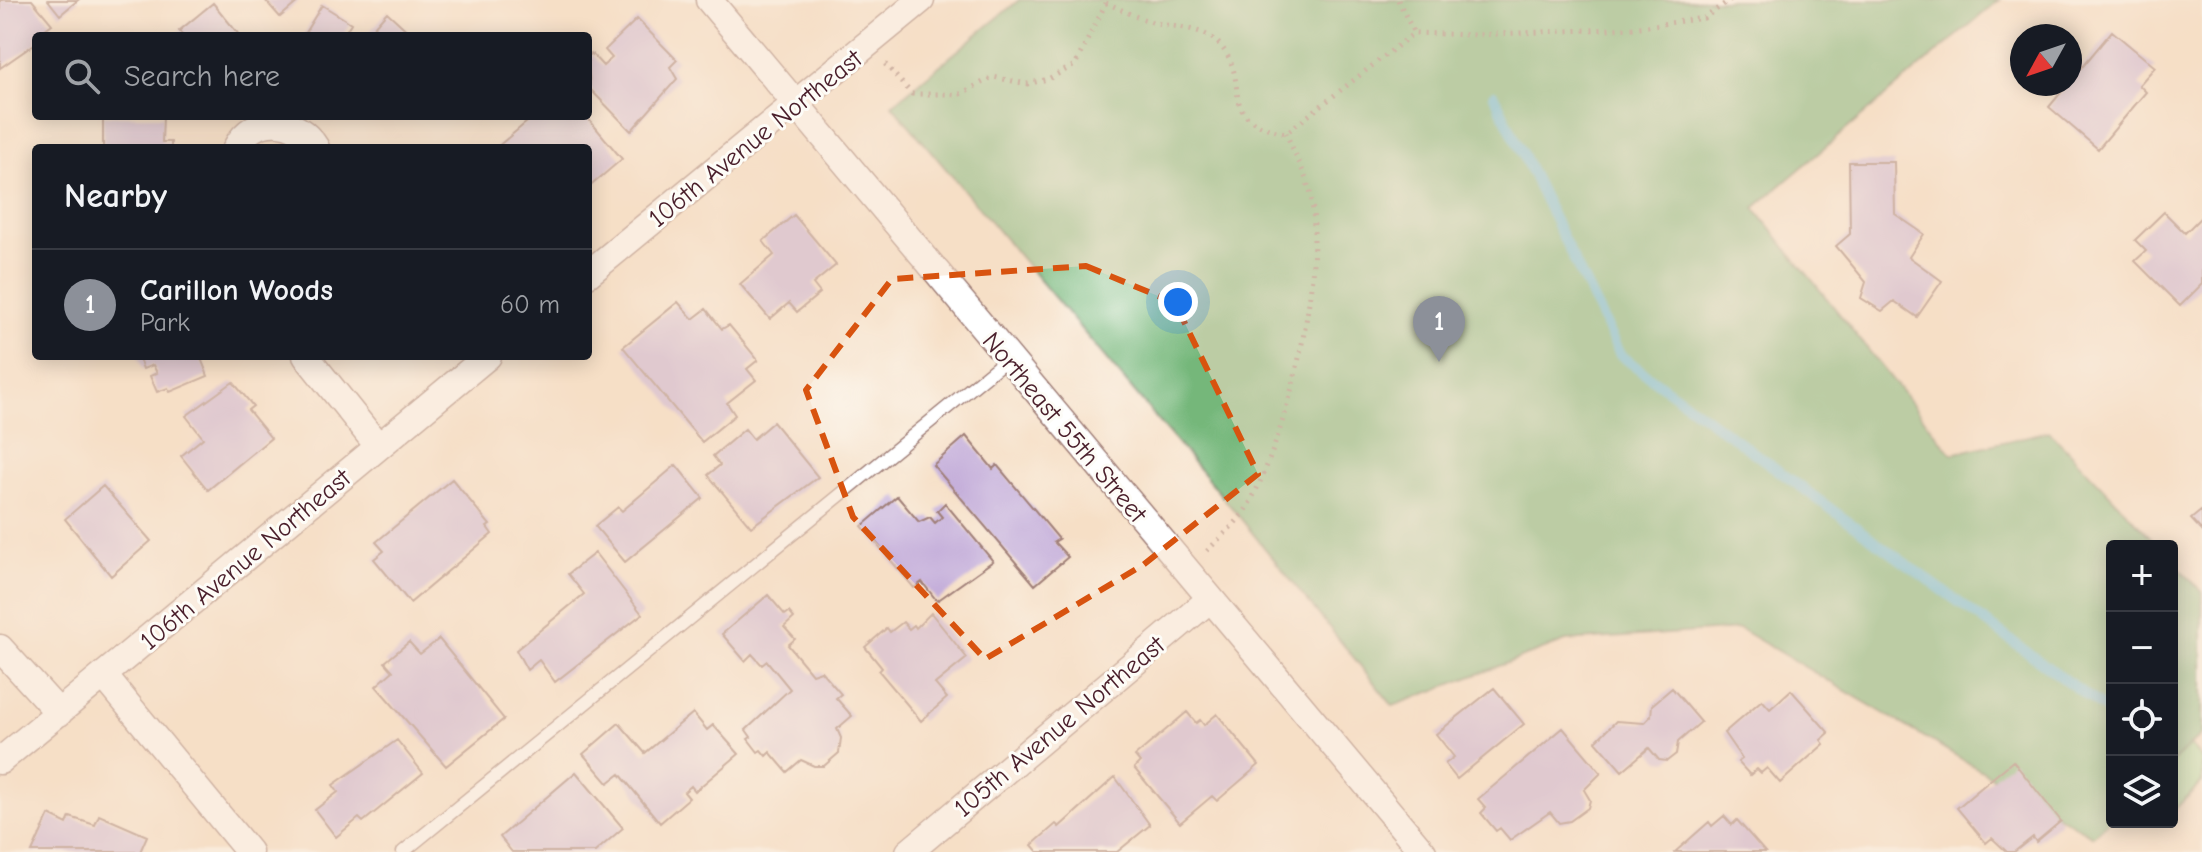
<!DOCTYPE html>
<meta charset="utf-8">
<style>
body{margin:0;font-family:"Comic Neue",sans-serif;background:#242831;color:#f1f3f6}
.controls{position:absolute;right:24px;bottom:24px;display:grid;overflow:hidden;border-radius:8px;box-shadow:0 4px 20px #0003}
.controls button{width:72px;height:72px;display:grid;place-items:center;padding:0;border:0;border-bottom:2px solid #363941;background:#171b24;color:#f1f3f6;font:40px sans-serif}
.compass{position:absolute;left:2010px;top:24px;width:72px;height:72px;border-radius:50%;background:#171b24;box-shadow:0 4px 20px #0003;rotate:230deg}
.you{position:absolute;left:1178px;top:302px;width:28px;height:28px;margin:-20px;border:6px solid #fff;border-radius:50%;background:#1a73e8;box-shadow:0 0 0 12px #1a73e833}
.badge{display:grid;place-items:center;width:52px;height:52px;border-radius:50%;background:#8c9099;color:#fff;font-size:26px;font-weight:700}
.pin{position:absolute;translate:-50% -66px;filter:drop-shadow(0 2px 4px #0008)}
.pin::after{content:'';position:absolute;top:42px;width:28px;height:24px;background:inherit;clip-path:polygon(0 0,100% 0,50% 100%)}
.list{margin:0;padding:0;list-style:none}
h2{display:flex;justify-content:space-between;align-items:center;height:104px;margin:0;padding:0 32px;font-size:34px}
h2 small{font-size:26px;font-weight:400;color:#9ea1a6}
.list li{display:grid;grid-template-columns:52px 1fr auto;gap:24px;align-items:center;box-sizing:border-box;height:112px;padding:0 32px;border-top:2px solid #363941}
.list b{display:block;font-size:30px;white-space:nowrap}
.list p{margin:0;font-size:26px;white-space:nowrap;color:#9ea1a6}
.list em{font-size:26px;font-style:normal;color:#9ea1a6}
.icon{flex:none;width:44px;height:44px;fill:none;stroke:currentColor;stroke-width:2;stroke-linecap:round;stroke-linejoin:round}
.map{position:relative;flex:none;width:2202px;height:852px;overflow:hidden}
.search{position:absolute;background:#171b24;box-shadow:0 4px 20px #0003;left:32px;top:32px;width:560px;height:88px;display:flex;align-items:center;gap:20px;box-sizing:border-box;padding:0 28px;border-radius:8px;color:#9ea1a6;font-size:30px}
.panel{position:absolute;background:#171b24;box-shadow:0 4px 20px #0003;left:32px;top:144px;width:560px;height:216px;border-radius:8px}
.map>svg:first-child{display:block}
.green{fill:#92d68f;stroke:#6e7a5d;stroke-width:2}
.forest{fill:#75b77a;stroke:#606b52;stroke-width:2}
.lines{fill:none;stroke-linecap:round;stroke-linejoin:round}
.stream{stroke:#60bdde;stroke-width:10}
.building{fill:#c5afda}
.service-casing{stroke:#a07f78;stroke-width:15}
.minor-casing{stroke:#a07f78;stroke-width:29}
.path{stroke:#a07f78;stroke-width:5;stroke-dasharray:2 6;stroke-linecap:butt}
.service{stroke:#fff;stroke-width:12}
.minor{stroke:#fff;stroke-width:26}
.marked{fill:none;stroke:#d8530f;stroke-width:6;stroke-dasharray:16 10;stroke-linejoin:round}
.labels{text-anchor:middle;stroke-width:6;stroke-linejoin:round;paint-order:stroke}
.street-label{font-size:26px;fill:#4a1f2b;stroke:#fdfcf7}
</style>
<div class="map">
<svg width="2202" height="852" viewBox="0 0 2202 852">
<rect width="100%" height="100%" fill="#fdfcf7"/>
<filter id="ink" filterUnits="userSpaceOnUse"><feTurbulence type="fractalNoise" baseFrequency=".0125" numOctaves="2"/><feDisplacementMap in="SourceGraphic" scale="16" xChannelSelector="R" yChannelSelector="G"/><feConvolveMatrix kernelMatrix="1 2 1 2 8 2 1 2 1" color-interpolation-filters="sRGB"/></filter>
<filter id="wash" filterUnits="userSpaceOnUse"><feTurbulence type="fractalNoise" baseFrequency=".006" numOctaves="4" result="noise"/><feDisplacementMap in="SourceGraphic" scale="32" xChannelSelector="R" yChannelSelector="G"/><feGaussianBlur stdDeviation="1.8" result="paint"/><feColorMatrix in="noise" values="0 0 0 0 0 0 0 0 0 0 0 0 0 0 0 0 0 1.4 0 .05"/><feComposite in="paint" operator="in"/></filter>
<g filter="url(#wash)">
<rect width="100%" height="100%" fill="#f6dfc6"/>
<path class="green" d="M 2172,725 L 2202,759 L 2202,782 L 2172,812 Z"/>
<path class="forest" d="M 1019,0 L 1999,0 L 1754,208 L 1952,454 L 2049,431 L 2159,546 L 2112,546 L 2112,818 L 2093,836 L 1740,629 L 1566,641 L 1393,706 L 1233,509 L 892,105 Z
M 2172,560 L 2202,592 L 2202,734 L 2172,762 Z"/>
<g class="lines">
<path class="stream" d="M 1494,95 L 1620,355 L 2112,714"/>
</g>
<g id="blocks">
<path class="building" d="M 0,0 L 32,0 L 52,24 L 36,36 L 36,43 L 0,68 Z
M 48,0 L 78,0 L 60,15 Z
M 265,0 L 300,0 L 280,17 Z
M 213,3 L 240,36 L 183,36 L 179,31 Z
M 322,5 L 351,23 L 343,36 L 303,36 Z
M 387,12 L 413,36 L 366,36 Z
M 637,19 L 677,60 L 670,67 L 677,79 L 631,131 L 590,89 L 588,56 L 591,53 L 603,66 L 612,58 L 605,50 Z
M 2112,31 L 2155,67 L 2139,85 L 2146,92 L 2098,149 L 2049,107 Z
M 103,116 L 163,116 L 162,142 L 171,142 L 171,148 L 103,148 Z
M 534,116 L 586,116 L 622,159 L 588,188 L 588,148 L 496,148 Z
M 1849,162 L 1894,162 L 1895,214 L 1924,234 L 1909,257 L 1942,281 L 1917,317 L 1894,301 L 1882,311 L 1861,298 L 1866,282 L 1836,246 L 1850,234 Z
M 2164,212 L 2185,233 L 2202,216 L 2202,284 L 2180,306 L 2135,261 L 2146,251 L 2135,240 Z
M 794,215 L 836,265 L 813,284 L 820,293 L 797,312 L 789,303 L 770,319 L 740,284 L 774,255 L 763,241 Z
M 678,302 L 693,319 L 706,309 L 722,329 L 729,325 L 758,360 L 747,369 L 756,380 L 727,403 L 735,415 L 702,442 L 623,347 Z
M 138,356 L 200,356 L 208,376 L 170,392 L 168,388 L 157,392 L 150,376 L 157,373 L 153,365 L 143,369 Z
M 233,382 L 253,406 L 248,410 L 271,438 L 208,490 L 181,456 L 203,438 L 186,416 Z
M 773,422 L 818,477 L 751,527 L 708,475 L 720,465 L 713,456 L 745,429 L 753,439 Z
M 966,436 L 993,469 L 997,465 L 1059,539 L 1054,542 L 1068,557 L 1035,585 L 933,465 Z
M 676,465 L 703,498 L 625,562 L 595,526 L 618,507 L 622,511 Z
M 452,479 L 490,525 L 487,527 L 492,534 L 410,603 L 374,559 L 384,551 L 376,542 Z
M 103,486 L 151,541 L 111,576 L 65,519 Z
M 897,496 L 919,522 L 930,517 L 935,523 L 942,517 L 937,511 L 945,503 L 993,561 L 937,601 L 922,582 L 914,588 L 862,526 Z
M 2202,510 L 2202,531 L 2191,519 Z
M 595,553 L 642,614 L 555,682 L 539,660 L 527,670 L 516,650 L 584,594 L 568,574 Z
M 768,595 L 785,615 L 789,612 L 794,618 L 784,627 L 795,639 L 788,645 L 812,674 L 821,671 L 841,694 L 836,698 L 852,716 L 837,729 L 841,738 L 839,753 L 824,766 L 814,766 L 801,760 L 787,772 L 770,752 L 766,756 L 761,750 L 758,752 L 748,739 L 751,737 L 746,730 L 790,689 L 767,661 L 762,665 L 752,654 L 745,661 L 722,634 Z
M 931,613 L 967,658 L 935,684 L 947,698 L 921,721 L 879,671 L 882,668 L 865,647 L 887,628 L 890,632 L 903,622 L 909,629 L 914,625 L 916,628 Z
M 439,639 L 504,719 L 446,766 L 376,686 L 393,671 L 385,662 L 409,642 L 420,654 Z
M 1494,688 L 1524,724 L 1457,779 L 1445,764 L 1454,757 L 1436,734 Z
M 1672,688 L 1701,722 L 1678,742 L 1676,754 L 1667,761 L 1659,760 L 1649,748 L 1622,771 L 1596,741 L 1616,721 L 1644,723 L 1651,716 L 1652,705 Z
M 1791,690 L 1829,733 L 1821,740 L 1824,744 L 1780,783 L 1767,768 L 1761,773 L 1757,769 L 1750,775 L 1738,762 L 1742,759 L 1724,733 L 1762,700 L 1770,709 Z
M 1187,712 L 1196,723 L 1200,720 L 1204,725 L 1217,714 L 1259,765 L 1217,801 L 1212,796 L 1180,823 L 1134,768 L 1140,762 L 1135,756 Z
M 693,713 L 707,730 L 713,725 L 739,754 L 695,791 L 691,786 L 684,792 L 689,798 L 660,823 L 620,774 L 608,783 L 583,754 L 619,723 L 645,753 Z
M 1563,728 L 1601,773 L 1584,790 L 1590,800 L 1588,808 L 1570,821 L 1559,823 L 1550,812 L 1510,840 L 1500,828 L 1496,831 L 1481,813 L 1486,808 L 1478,799 Z
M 397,740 L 423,773 L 363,822 L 359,818 L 336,837 L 315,810 L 338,792 L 333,785 Z
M 2013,761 L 2061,821 L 2036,842 L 2033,837 L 2014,852 L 2007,852 L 1992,838 L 1986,843 L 1957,808 Z
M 576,772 L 623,828 L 595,852 L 512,852 L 500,837 Z
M 1115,777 L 1150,825 L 1117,852 L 1038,852 L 1032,845 L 1056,824 L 1059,827 Z
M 49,815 L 67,824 L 70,817 L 95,825 L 99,815 L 147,836 L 140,852 L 32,852 Z
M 1724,816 L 1732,825 L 1737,820 L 1765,852 L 1675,852 L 1709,822 L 1712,826 Z"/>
</g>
</g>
<g filter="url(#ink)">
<use href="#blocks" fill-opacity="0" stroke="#a07f78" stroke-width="2"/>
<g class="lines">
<defs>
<path id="service" d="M 403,852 L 1008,358"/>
<path id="minor" d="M 709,0 L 1423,852
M 236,148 C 254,113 297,116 316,148
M 588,274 L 921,0
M 306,356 L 378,446
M 0,648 L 59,713
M 105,677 L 249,852
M 0,761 L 488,356
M 909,852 L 1209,600"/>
</defs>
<use href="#service" class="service-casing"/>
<use href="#minor" class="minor-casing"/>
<path class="path" d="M 1398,0 L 1414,33
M 1106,3 C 1119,8 1132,16 1146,20 C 1170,29 1201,24 1220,45 C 1254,84 1212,119 1286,133 L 1414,33 L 1474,35 L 1633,28 L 1704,18 L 1730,0
M 885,64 L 912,94 L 960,94 L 993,77 L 1027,84 L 1048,79 L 1075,65 L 1106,3
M 1207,551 C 1220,537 1239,522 1248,506 C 1288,435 1325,276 1311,196 C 1307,176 1294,153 1286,133"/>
<use href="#service" class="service"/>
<use href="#minor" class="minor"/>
</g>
</g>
<path d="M0 0H2202V852H0ZM 1086,266 L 1175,303 L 1258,474 L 1143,565 L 985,659 L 853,517 L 806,390 L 892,279 Z" fill="#f6dfc6" fill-opacity=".55" fill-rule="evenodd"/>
<path class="marked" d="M 1086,266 L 1175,303 L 1258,474 L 1143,565 L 985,659 L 853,517 L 806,390 L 892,279 Z"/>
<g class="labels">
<g class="street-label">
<text transform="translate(755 138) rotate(-39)" y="9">106th Avenue Northeast</text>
<text transform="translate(1065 427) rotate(50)" y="9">Northeast 55th Street</text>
<text transform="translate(245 559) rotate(-40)" y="9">106th Avenue Northeast</text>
<text transform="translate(1059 726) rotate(-40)" y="9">105th Avenue Northeast</text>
</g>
</g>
</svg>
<div class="controls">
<button>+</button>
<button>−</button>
<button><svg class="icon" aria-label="locate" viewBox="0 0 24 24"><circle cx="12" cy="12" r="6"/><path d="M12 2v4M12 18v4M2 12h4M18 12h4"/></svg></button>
<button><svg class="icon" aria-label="layers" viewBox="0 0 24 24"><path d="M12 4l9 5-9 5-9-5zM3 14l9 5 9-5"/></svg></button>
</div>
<svg class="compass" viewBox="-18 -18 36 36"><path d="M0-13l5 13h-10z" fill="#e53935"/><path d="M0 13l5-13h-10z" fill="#9ea1a6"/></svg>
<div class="you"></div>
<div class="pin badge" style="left:1439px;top:362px">1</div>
<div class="search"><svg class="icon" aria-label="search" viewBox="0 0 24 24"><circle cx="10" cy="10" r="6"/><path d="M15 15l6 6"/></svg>Search here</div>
<section class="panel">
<h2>Nearby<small></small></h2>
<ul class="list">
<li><span class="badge">1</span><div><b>Carillon Woods</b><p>Park</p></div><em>60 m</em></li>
</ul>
</section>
</div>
